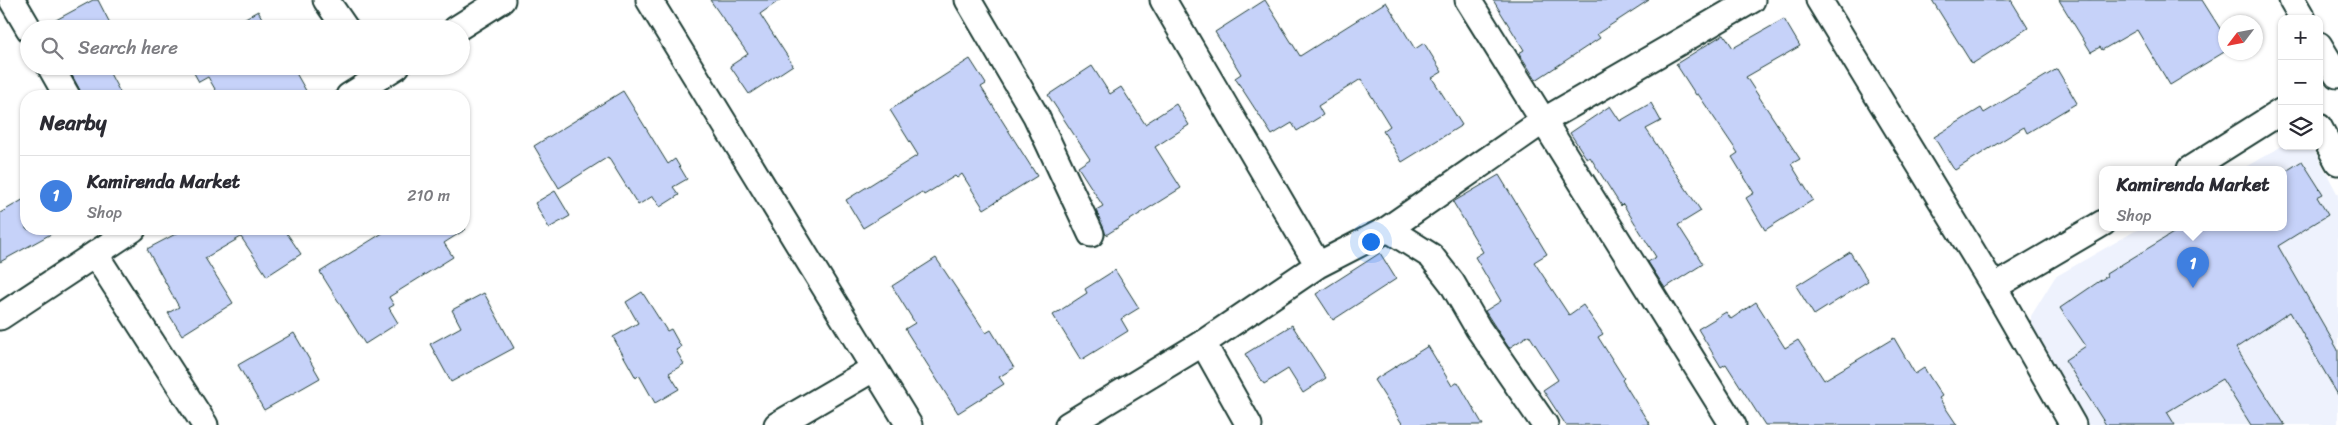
<!DOCTYPE html>
<meta charset="utf-8">
<style>
body{margin:0;font-family:Sriracha,sans-serif;background:#f2f2f3;color:#2b2b33}
.controls{position:absolute;right:15px;top:15px;display:grid;overflow:hidden;border-radius:10px;box-shadow:0 1px 4px #0004}
.controls button{width:45px;height:45px;display:grid;place-items:center;padding:0;border:0;border-bottom:1px solid #e1e1e2;background:#fff;color:#2b2b33;font:25px sans-serif}
.compass{position:absolute;left:2218px;top:15px;width:45px;height:45px;border-radius:50%;background:#fff;box-shadow:0 1px 4px #0004;rotate:238deg}
.you{position:absolute;left:1370px;top:241px;width:18px;height:18px;margin:-12px;border:4px solid #fff;border-radius:50%;background:#1a73e8;box-shadow:0 0 0 8px #1a73e833}
.badge{display:grid;place-items:center;width:32px;height:32px;border-radius:50%;background:#c8321e;color:#fff;font-size:16px;font-weight:700}
.pin{position:absolute;translate:-50% -41px;filter:drop-shadow(0 1px 2px #0008)}
.pin::after{content:'';position:absolute;top:26px;width:18px;height:15px;background:inherit;clip-path:polygon(0 0,100% 0,50% 100%)}
.popup{position:absolute;left:2099px;top:166px;width:188px;height:65px;box-sizing:border-box;display:grid;place-content:center;border-radius:10px;background:#fff;filter:drop-shadow(0 1px 4px #0005);font-size:16px;white-space:nowrap;color:#7c7c81}
.popup b{font-size:19px;color:#2b2b33}
.popup::after{content:'';position:absolute;left:50%;top:100%;margin-left:-10px;border:10px solid transparent;border-top-color:#fff}
.list{margin:0;padding:0;list-style:none}
h2{display:flex;justify-content:space-between;align-items:center;height:65px;margin:0;padding:0 20px;font-size:21px}
h2 small{font-size:16px;font-weight:400;color:#7c7c81}
.list li{display:grid;grid-template-columns:32px 1fr auto;gap:15px;align-items:center;box-sizing:border-box;height:80px;padding:0 20px;border-top:1px solid #e1e1e2}
.list b{display:block;font-size:19px;white-space:nowrap}
.list p{margin:0;font-size:16px;white-space:nowrap;color:#7c7c81}
.list em{font-size:16px;font-style:normal;color:#7c7c81}
.icon{flex:none;width:28px;height:28px;fill:none;stroke:currentColor;stroke-width:2;stroke-linecap:round;stroke-linejoin:round}
.map{position:relative;flex:none;width:2338px;height:425px;overflow:hidden}
.search{position:absolute;background:#fff;box-shadow:0 1px 4px #0004;left:20px;top:20px;width:450px;height:55px;display:flex;align-items:center;gap:12px;box-sizing:border-box;padding:0 18px;border-radius:28px;color:#7c7c81;font-size:19px}
.panel{position:absolute;background:#fff;box-shadow:0 1px 4px #0004;left:20px;top:90px;width:450px;height:145px;border-radius:20px}
.map>svg:first-child{display:block}
.built{fill:#eef2fd}
.building{fill:#c6d2f9;stroke:#1f3d34}
.lines{fill:none;stroke-linecap:round;stroke-linejoin:round}
.minor-casing{stroke:#1f3d34;stroke-width:29}
.minor{stroke:#fff;stroke-width:25}
</style>
<div class="map">
<svg width="2338" height="425" viewBox="0 0 2338 425">
<rect width="100%" height="100%" fill="#fff"/>
<filter id="ink" filterUnits="userSpaceOnUse"><feTurbulence type="fractalNoise" baseFrequency=".02" numOctaves="2"/><feDisplacementMap in="SourceGraphic" scale="10" xChannelSelector="R" yChannelSelector="G"/><feConvolveMatrix kernelMatrix="1 2 1 2 8 2 1 2 1" color-interpolation-filters="sRGB"/></filter>
<g filter="url(#ink)">
<path class="built" d="M 2282,146 L 2312,146 L 2338,195 L 2338,425 L 2084,425 L 2031,336 L 2031,316 L 2055,277 L 2142,227 L 2283,227 L 2283,169 L 2242,169 Z"/>
<path class="building" d="M 93,0 L 98,0 L 113,29 L 43,29 L 43,27 Z
M 710,0 L 780,0 L 760,14 L 793,65 L 749,94 L 730,66 L 748,54 Z
M 1265,0 L 1300,56 L 1386,2 L 1415,49 L 1424,43 L 1442,72 L 1432,78 L 1462,125 L 1402,162 L 1383,131 L 1390,126 L 1361,79 L 1318,106 L 1323,115 L 1297,131 L 1292,123 L 1272,135 L 1235,78 L 1241,74 L 1215,32 Z
M 1493,0 L 1649,0 L 1597,34 L 1600,38 L 1536,80 L 1519,53 L 1524,50 Z
M 1932,0 L 2011,0 L 2028,28 L 1972,64 Z
M 2059,0 L 2202,0 L 2226,38 L 2226,51 L 2170,85 L 2137,30 L 2102,50 L 2100,47 L 2091,52 Z
M 258,11 L 268,29 L 225,29 Z
M 1784,19 L 1800,46 L 1746,77 L 1800,159 L 1791,164 L 1813,200 L 1765,230 L 1746,198 L 1754,193 L 1732,157 L 1738,153 L 1698,94 L 1696,95 L 1676,64 L 1724,34 L 1733,48 Z
M 970,59 L 986,84 L 981,87 L 1037,176 L 984,209 L 962,174 L 957,178 L 955,176 L 924,195 L 922,192 L 863,228 L 846,200 L 918,155 L 890,110 Z
M 67,66 L 106,66 L 122,96 L 83,96 Z
M 190,66 L 292,66 L 309,96 L 219,96 L 208,77 L 199,82 Z
M 1092,66 L 1110,94 L 1121,87 L 1145,124 L 1176,104 L 1189,125 L 1155,147 L 1181,188 L 1106,235 L 1096,210 L 1103,206 L 1078,167 L 1090,159 L 1048,95 Z
M 2057,69 L 2077,103 L 2027,133 L 2024,127 L 1955,170 L 1953,168 L 1934,137 L 1981,108 L 1984,113 Z
M 623,91 L 668,164 L 675,159 L 687,179 L 673,187 L 679,195 L 660,207 L 653,196 L 638,205 L 608,157 L 559,188 L 534,146 Z
M 1651,103 L 1661,121 L 1646,129 L 1701,211 L 1678,225 L 1703,264 L 1665,288 L 1648,262 L 1656,257 L 1623,204 L 1621,206 L 1590,157 L 1587,159 L 1570,133 L 1610,106 L 1620,121 Z
M 2302,161 L 2323,194 L 2317,197 L 2328,215 L 2278,246 L 2338,350 L 2338,395 L 2290,312 L 2236,348 L 2285,425 L 2251,425 L 2222,379 L 2167,412 L 2175,425 L 2106,425 L 2065,360 L 2086,346 L 2060,308 L 2107,276 L 2106,274 L 2183,227 L 2283,227 L 2283,173 Z
M 1499,175 L 1547,254 L 1534,262 L 1569,315 L 1583,305 L 1603,334 L 1598,337 L 1624,378 L 1622,380 L 1650,425 L 1566,425 L 1543,390 L 1558,380 L 1529,335 L 1509,348 L 1485,311 L 1501,301 L 1475,257 L 1483,252 L 1453,202 Z
M 555,191 L 570,216 L 549,228 L 535,203 Z
M 26,198 L 26,229 L 60,229 L 0,262 L 0,213 Z
M 185,229 L 284,229 L 301,254 L 267,276 L 241,237 L 205,258 L 233,303 L 182,335 L 168,313 L 179,307 L 147,249 Z
M 389,229 L 466,229 L 444,243 L 453,257 L 389,297 L 394,305 L 389,308 L 398,323 L 365,344 L 320,272 Z
M 1850,252 L 1868,281 L 1814,315 L 1796,286 Z
M 1380,253 L 1396,279 L 1333,320 L 1316,294 Z
M 936,258 L 986,333 L 991,330 L 1014,368 L 999,377 L 1004,384 L 958,413 L 905,329 L 915,323 L 892,286 Z
M 1115,270 L 1139,308 L 1121,319 L 1128,331 L 1081,360 L 1053,315 L 1087,293 L 1085,289 Z
M 642,292 L 667,331 L 671,329 L 681,347 L 676,350 L 684,364 L 669,373 L 679,389 L 655,403 L 639,375 L 636,378 L 613,337 L 638,323 L 626,302 Z
M 484,293 L 514,348 L 451,382 L 430,344 L 461,327 L 452,310 Z
M 1756,302 L 1785,348 L 1798,340 L 1824,380 L 1894,338 L 1915,374 L 1924,368 L 1942,396 L 1939,398 L 1957,425 L 1765,425 L 1726,364 L 1721,367 L 1698,329 L 1726,312 L 1731,319 Z
M 1292,325 L 1326,378 L 1303,393 L 1288,369 L 1264,384 L 1245,354 Z
M 294,333 L 320,378 L 264,410 L 238,365 Z
M 1428,346 L 1452,386 L 1458,382 L 1483,425 L 1403,425 L 1374,380 Z"/>
<g class="lines">
<defs>
<path id="minor" d="M 12,0 L 29,29
M 326,0 L 346,29
M 649,0 L 909,425
M 968,0 L 1036,116 L 1091,234
M 1163,0 L 1318,265
M 1468,0 L 1733,425
M 1819,0 L 1994,287 L 2073,425
M 2292,0 L 2303,19
M 456,29 L 502,0
M 2319,45 L 2337,75
M 50,66 L 67,96
M 349,96 L 397,66
M 2319,127 L 2338,162
M 2190,169 L 2282,111
M 1388,229 L 1431,256 L 1452,283 L 1478,328 L 1545,425
M 95,254 L 205,425
M 1994,287 L 2103,223
M 0,317 L 133,229
M 1203,343 L 1249,425
M 777,425 L 873,369
M 1068,425 L 1203,343 L 1318,265 L 1388,229 L 1543,121 L 1752,0"/>
</defs>
<use href="#minor" class="minor-casing"/>
<use href="#minor" class="minor"/>
</g>
</g>
</svg>
<div class="controls">
<button>+</button>
<button>−</button>
<button><svg class="icon" aria-label="layers" viewBox="0 0 24 24"><path d="M12 4l9 5-9 5-9-5zM3 14l9 5 9-5"/></svg></button>
</div>
<svg class="compass" viewBox="-18 -18 36 36"><path d="M0-13l5 13h-10z" fill="#e53935"/><path d="M0 13l5-13h-10z" fill="#7c7c81"/></svg>
<div class="you"></div>
<div class="pin badge" style="left:2193px;top:288px;background:#3f7fe0">1</div>
<div class="popup"><b>Kamirenda Market</b>Shop</div>
<div class="search"><svg class="icon" aria-label="search" viewBox="0 0 24 24"><circle cx="10" cy="10" r="6"/><path d="M15 15l6 6"/></svg>Search here</div>
<section class="panel">
<h2>Nearby<small></small></h2>
<ul class="list">
<li><span class="badge" style="background:#3f7fe0">1</span><div><b>Kamirenda Market</b><p>Shop</p></div><em>210 m</em></li>
</ul>
</section>
</div>
